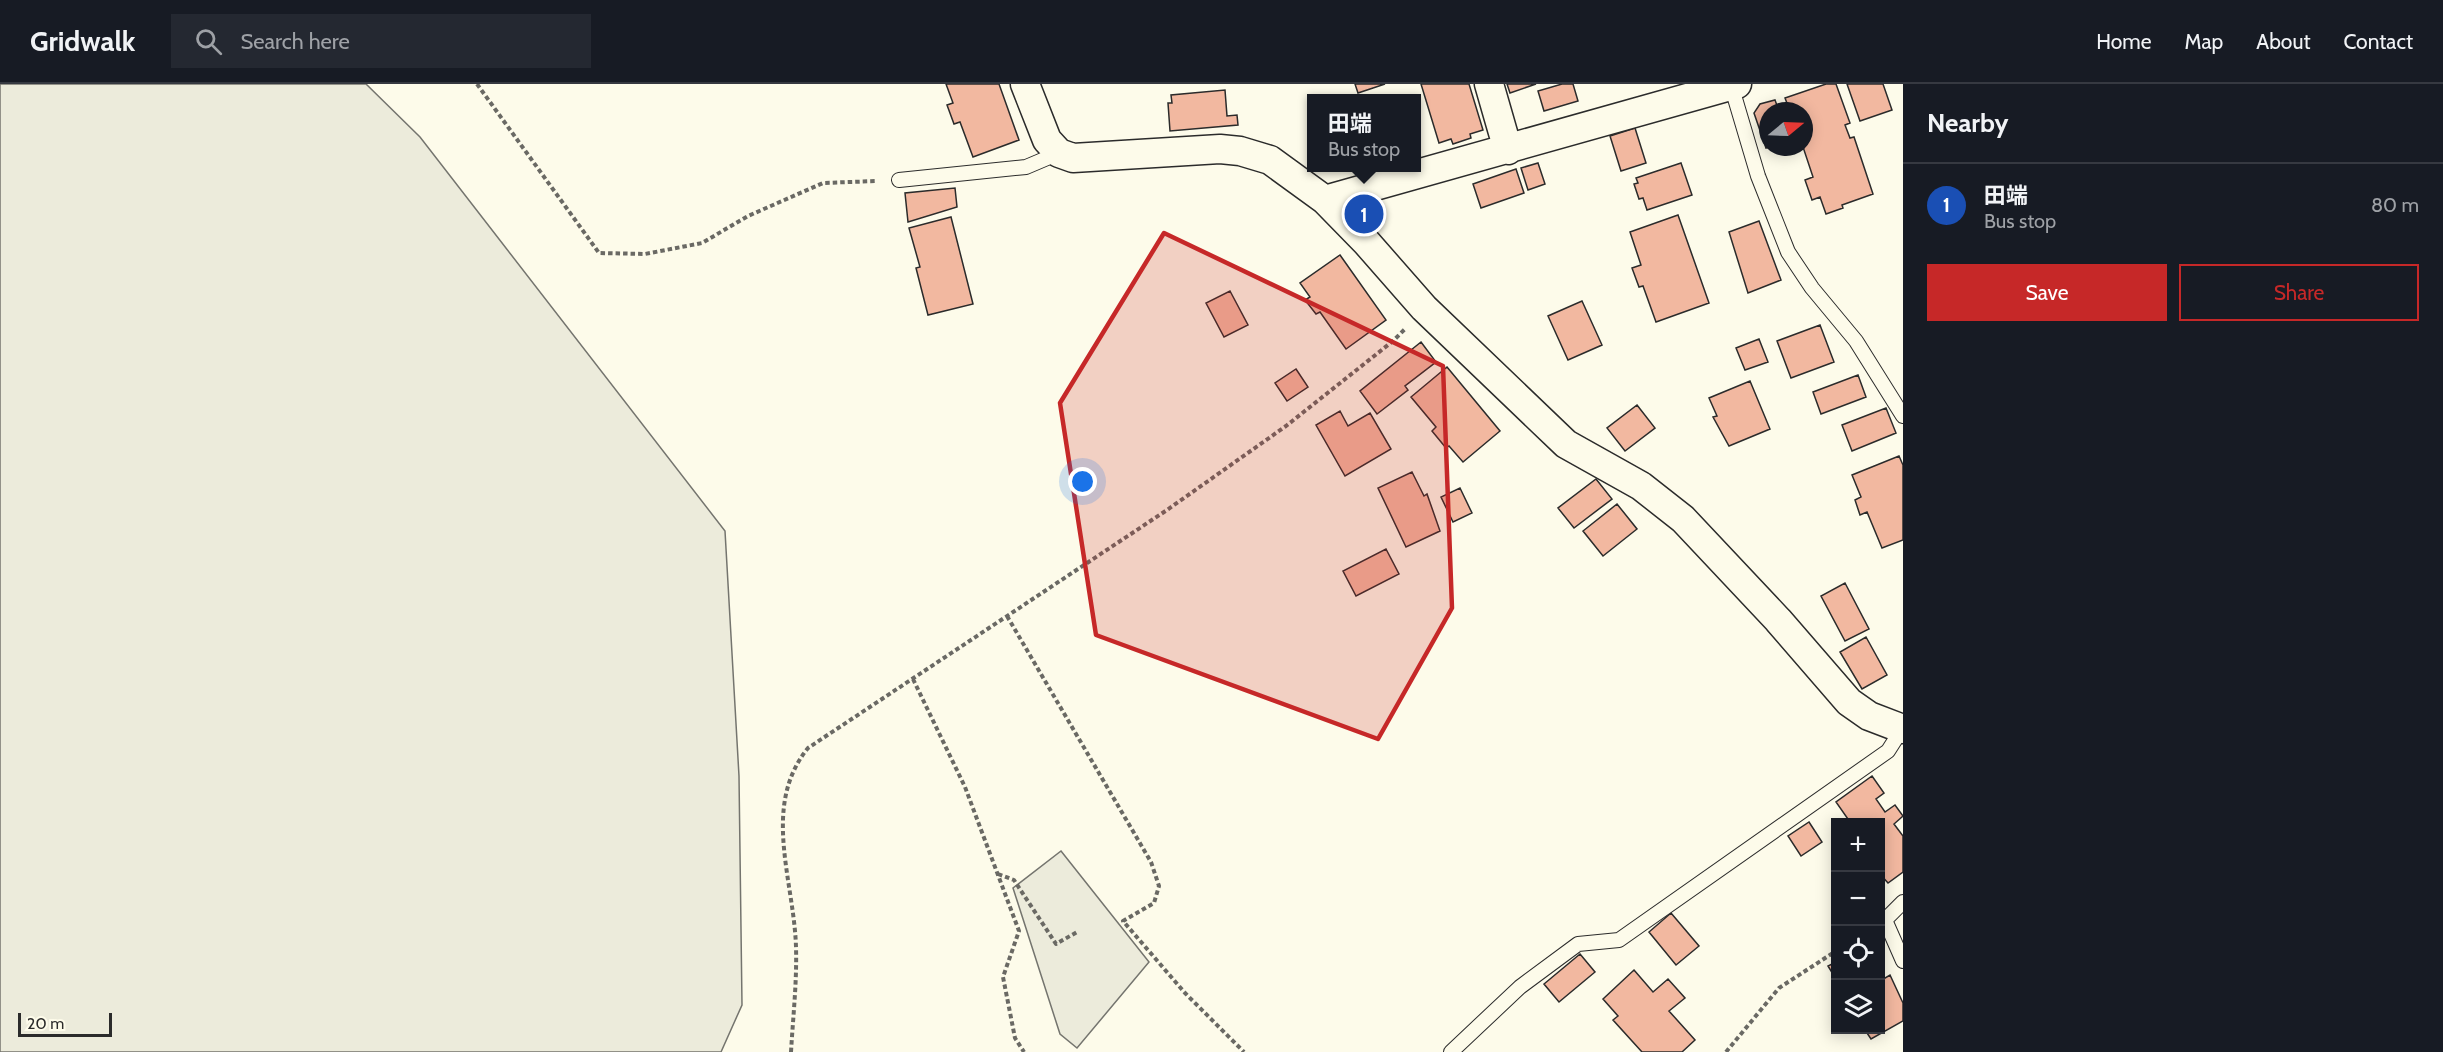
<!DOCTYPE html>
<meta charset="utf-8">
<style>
body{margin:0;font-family:Cabin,"Noto Sans JP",sans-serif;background:#242831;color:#f1f3f6}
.controls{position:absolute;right:18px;bottom:18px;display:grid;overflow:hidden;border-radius:0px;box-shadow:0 3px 15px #0003}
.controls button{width:54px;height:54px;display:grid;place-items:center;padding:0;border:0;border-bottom:2px solid #363941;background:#171b24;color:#f1f3f6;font:30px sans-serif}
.compass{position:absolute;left:1759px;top:18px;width:54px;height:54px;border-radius:50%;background:#171b24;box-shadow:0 3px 15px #0003;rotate:71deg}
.scale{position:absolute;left:18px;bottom:15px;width:94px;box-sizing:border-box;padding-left:6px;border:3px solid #2b2b2b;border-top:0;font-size:16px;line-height:21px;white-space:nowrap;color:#2b2b2b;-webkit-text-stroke:4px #fdfbea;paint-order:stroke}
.you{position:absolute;left:1083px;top:398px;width:21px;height:21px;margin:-15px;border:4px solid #fff;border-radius:50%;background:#1a73e8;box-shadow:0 0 0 9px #1a73e833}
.badge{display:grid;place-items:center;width:39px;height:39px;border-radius:50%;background:#c62828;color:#fff;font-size:20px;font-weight:700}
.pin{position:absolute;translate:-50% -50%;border:3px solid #fff;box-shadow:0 2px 6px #0006}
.popup{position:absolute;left:1307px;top:10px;width:114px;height:78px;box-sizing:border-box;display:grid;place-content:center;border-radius:0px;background:#171b24;filter:drop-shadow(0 2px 4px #0005);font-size:20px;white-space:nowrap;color:#9ea1a6}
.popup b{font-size:22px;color:#f1f3f6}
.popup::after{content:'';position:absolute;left:50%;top:100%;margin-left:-12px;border:12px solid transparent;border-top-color:#171b24}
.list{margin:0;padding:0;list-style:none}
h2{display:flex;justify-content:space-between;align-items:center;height:78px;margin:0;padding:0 24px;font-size:26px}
h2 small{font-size:20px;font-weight:400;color:#9ea1a6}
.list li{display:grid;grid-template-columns:39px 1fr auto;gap:18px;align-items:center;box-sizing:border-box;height:84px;padding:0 24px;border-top:2px solid #363941}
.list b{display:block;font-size:22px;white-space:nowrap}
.list p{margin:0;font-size:20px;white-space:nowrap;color:#9ea1a6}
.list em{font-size:20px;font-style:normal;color:#9ea1a6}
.actions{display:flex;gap:12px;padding:18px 24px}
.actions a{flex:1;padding:14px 0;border:2px solid #c62828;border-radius:0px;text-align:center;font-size:21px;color:#c62828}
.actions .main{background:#c62828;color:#fff}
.icon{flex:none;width:33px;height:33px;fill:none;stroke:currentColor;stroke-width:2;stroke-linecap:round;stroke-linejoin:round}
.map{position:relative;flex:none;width:1903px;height:968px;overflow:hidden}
header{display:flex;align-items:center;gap:36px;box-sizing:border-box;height:84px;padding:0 30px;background:#171b24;border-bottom:2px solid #363941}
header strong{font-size:28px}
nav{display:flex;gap:33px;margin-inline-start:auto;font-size:21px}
.search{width:420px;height:54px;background:#242831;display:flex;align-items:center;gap:15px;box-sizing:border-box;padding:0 21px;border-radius:0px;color:#9ea1a6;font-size:22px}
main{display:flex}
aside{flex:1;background:#171b24}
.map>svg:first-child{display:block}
.green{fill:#ecebdb;stroke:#74746e;stroke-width:1.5}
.building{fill:#f2b8a0;stroke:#2b2b2b;stroke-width:1.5}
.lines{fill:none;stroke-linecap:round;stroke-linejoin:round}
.lane-casing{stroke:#2b2b2b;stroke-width:16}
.street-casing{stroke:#2b2b2b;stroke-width:31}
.path{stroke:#6a6964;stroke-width:4;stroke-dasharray:4.5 3;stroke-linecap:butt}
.lane{stroke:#fdfbea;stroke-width:14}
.street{stroke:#fdfbea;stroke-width:28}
.marked{fill:#c62828;fill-opacity:0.2;stroke:#c62828;stroke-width:4.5;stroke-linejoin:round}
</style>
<header>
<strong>Gridwalk</strong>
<div class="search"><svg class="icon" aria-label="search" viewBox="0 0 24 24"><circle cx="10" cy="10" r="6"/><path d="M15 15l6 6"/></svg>Search here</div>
<nav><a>Home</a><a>Map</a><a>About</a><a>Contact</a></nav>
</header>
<main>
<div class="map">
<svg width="1903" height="968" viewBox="0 0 1903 968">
<rect width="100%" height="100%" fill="#fdfbea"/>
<path class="green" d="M 0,0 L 366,0 L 420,53 L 725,447 L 739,692 L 742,921 L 721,968 L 0,968 Z
M 1061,767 L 1149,878 L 1077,964 L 1060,950 L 1013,804 Z"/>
<path class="building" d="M 946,0 L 999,0 L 1019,56 L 973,73 L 960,38 L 954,40 L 947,21 L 953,19 Z
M 1355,0 L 1385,0 L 1358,9 Z
M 1421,0 L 1469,0 L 1483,46 L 1470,50 L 1471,54 L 1453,60 L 1451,55 L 1439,59 Z
M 1507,0 L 1536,0 L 1510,9 Z
M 1562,0 L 1573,0 L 1578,17 L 1544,27 L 1538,7 Z
M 1826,0 L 1836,0 L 1850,39 L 1845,41 L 1850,54 L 1854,53 L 1873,110 L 1842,121 L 1843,124 L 1826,130 L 1820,113 L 1812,116 L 1805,96 L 1813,93 L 1803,63 L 1804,27 L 1790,27 L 1785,14 Z
M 1847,0 L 1883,0 L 1892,26 L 1860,37 Z
M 1225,6 L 1227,32 L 1237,31 L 1238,41 L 1170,47 L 1168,19 L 1172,19 L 1171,11 Z
M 1775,16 L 1779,27 L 1768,27 L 1770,63 L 1766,64 L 1754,29 L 1760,20 Z
M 1635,44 L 1646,79 L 1621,87 L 1610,52 Z
M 1538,79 L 1545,100 L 1528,106 L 1521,84 Z
M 1681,79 L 1692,111 L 1647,126 L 1643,114 L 1639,115 L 1634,100 L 1638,99 L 1636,94 Z
M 1516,85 L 1524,109 L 1481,124 L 1473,100 Z
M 955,104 L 957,123 L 908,138 L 905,109 Z
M 1678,131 L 1709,219 L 1656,238 L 1643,202 L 1639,203 L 1632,184 L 1641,181 L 1630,148 Z
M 951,133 L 973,220 L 928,231 L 916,184 L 920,183 L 909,144 Z
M 1759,137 L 1781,196 L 1748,209 L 1729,148 Z
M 1340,171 L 1386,236 L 1346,265 L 1320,228 L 1316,230 L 1305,216 L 1310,213 L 1300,199 Z
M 1230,207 L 1248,241 L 1224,253 L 1206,219 Z
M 1582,217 L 1602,261 L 1568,276 L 1548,232 Z
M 1820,241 L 1834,278 L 1791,294 L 1777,257 Z
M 1759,255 L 1768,278 L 1745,286 L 1736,264 Z
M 1421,258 L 1436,278 L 1405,302 L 1408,306 L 1377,330 L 1360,307 Z
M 1447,283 L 1500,347 L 1463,378 L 1449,362 L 1446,364 L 1432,347 L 1436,343 L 1411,313 Z
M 1296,285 L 1308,303 L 1287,317 L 1275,299 Z
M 1858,291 L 1866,313 L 1821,330 L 1813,308 Z
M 1750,297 L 1770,345 L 1729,362 L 1713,333 L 1717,332 L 1709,314 Z
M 1637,321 L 1655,344 L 1625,367 L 1607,344 Z
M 1886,324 L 1896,349 L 1852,367 L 1842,341 Z
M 1340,327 L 1348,342 L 1370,329 L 1391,365 L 1345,392 L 1316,341 Z
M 1899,372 L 1903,381 L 1903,456 L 1882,464 L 1867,428 L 1860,431 L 1855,416 L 1861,413 L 1852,391 Z
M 1412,388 L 1424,412 L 1427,410 L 1440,447 L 1406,463 L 1378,404 Z
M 1596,395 L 1612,415 L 1574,444 L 1558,424 Z
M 1460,404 L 1472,429 L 1453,438 L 1441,413 Z
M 1617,420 L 1637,445 L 1603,472 L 1583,447 Z
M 1386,465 L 1399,490 L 1356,512 L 1343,487 Z
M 1845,499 L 1869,545 L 1845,557 L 1821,512 Z
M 1866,553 L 1887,591 L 1862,605 L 1840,568 Z
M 1872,692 L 1884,709 L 1876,715 L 1885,728 L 1895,721 L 1903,732 L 1894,740 L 1903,752 L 1903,788 L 1888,799 L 1880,790 L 1880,738 L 1850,738 L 1836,718 Z
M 1809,738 L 1822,758 L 1801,772 L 1788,752 Z
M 1671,829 L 1699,862 L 1676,881 L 1649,848 Z
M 1580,870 L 1595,888 L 1559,918 L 1544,900 Z
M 1836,878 L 1836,895 L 1828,882 Z
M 1634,886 L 1653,908 L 1668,895 L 1685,914 L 1669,927 L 1695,956 L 1682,968 L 1642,968 L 1613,936 L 1618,932 L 1603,915 Z
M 1890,891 L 1903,919 L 1903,937 L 1871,955 L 1865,946 L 1880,946 L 1880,897 Z"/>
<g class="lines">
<defs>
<path id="lane" d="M 1731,1 L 1758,92 L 1788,168 L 1812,204 L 1856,257 L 1903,332
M 899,96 L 1026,83 L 1059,69
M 1903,818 L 1885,836 L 1903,877
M 1451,968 L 1520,903 L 1578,860 L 1619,856 L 1888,667 L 1902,645"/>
<path id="street" d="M 1025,0 L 1047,56 L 1059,69 L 1073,74 L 1220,65 L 1240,67 L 1270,76 L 1325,116 L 1367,159 L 1424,224 L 1566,360 L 1641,402 L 1683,435 L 1778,536 L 1849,618 L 1869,632 L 1903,645
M 1489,0 L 1508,66
M 1325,116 L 1737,0"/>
</defs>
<use href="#lane" class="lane-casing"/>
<use href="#street" class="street-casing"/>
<path class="path" d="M 477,0 L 599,169 L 645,170 L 702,159 L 748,132 L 823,99 L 877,97
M 1007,532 L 1151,778 L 1159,802 L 1154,819 L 1123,837 L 1185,909 L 1244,968
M 913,595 L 965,703 L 1019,847 L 1003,893 L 1015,954 L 1024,968
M 998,790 L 1014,796 L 1056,860 L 1077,848
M 791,968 C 793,933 797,898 796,863 C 794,796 761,722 808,664 L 1167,426 L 1286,342 L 1393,257 L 1405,245
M 1726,968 L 1779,904 L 1836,867"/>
<use href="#lane" class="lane"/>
<use href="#street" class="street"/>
</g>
<path class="marked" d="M 1164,149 L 1443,282 L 1452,524 L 1378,655 L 1096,551 L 1060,319 Z"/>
</svg>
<div class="controls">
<button>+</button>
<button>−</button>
<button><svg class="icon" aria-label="locate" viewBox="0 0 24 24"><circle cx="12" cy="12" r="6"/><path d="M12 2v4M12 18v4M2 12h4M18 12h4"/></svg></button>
<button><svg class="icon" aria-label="layers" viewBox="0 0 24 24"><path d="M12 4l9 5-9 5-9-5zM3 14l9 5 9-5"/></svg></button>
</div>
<svg class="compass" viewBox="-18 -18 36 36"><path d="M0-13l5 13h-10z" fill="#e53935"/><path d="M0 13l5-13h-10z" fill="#9ea1a6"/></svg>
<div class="scale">20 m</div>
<div class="you"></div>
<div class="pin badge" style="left:1364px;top:130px;background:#1a4fb4">1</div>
<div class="popup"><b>田端</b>Bus stop</div>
</div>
<aside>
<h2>Nearby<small></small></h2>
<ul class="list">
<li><span class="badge" style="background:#1a4fb4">1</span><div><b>田端</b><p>Bus stop</p></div><em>80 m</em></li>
</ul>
<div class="actions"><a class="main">Save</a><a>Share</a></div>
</aside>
</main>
